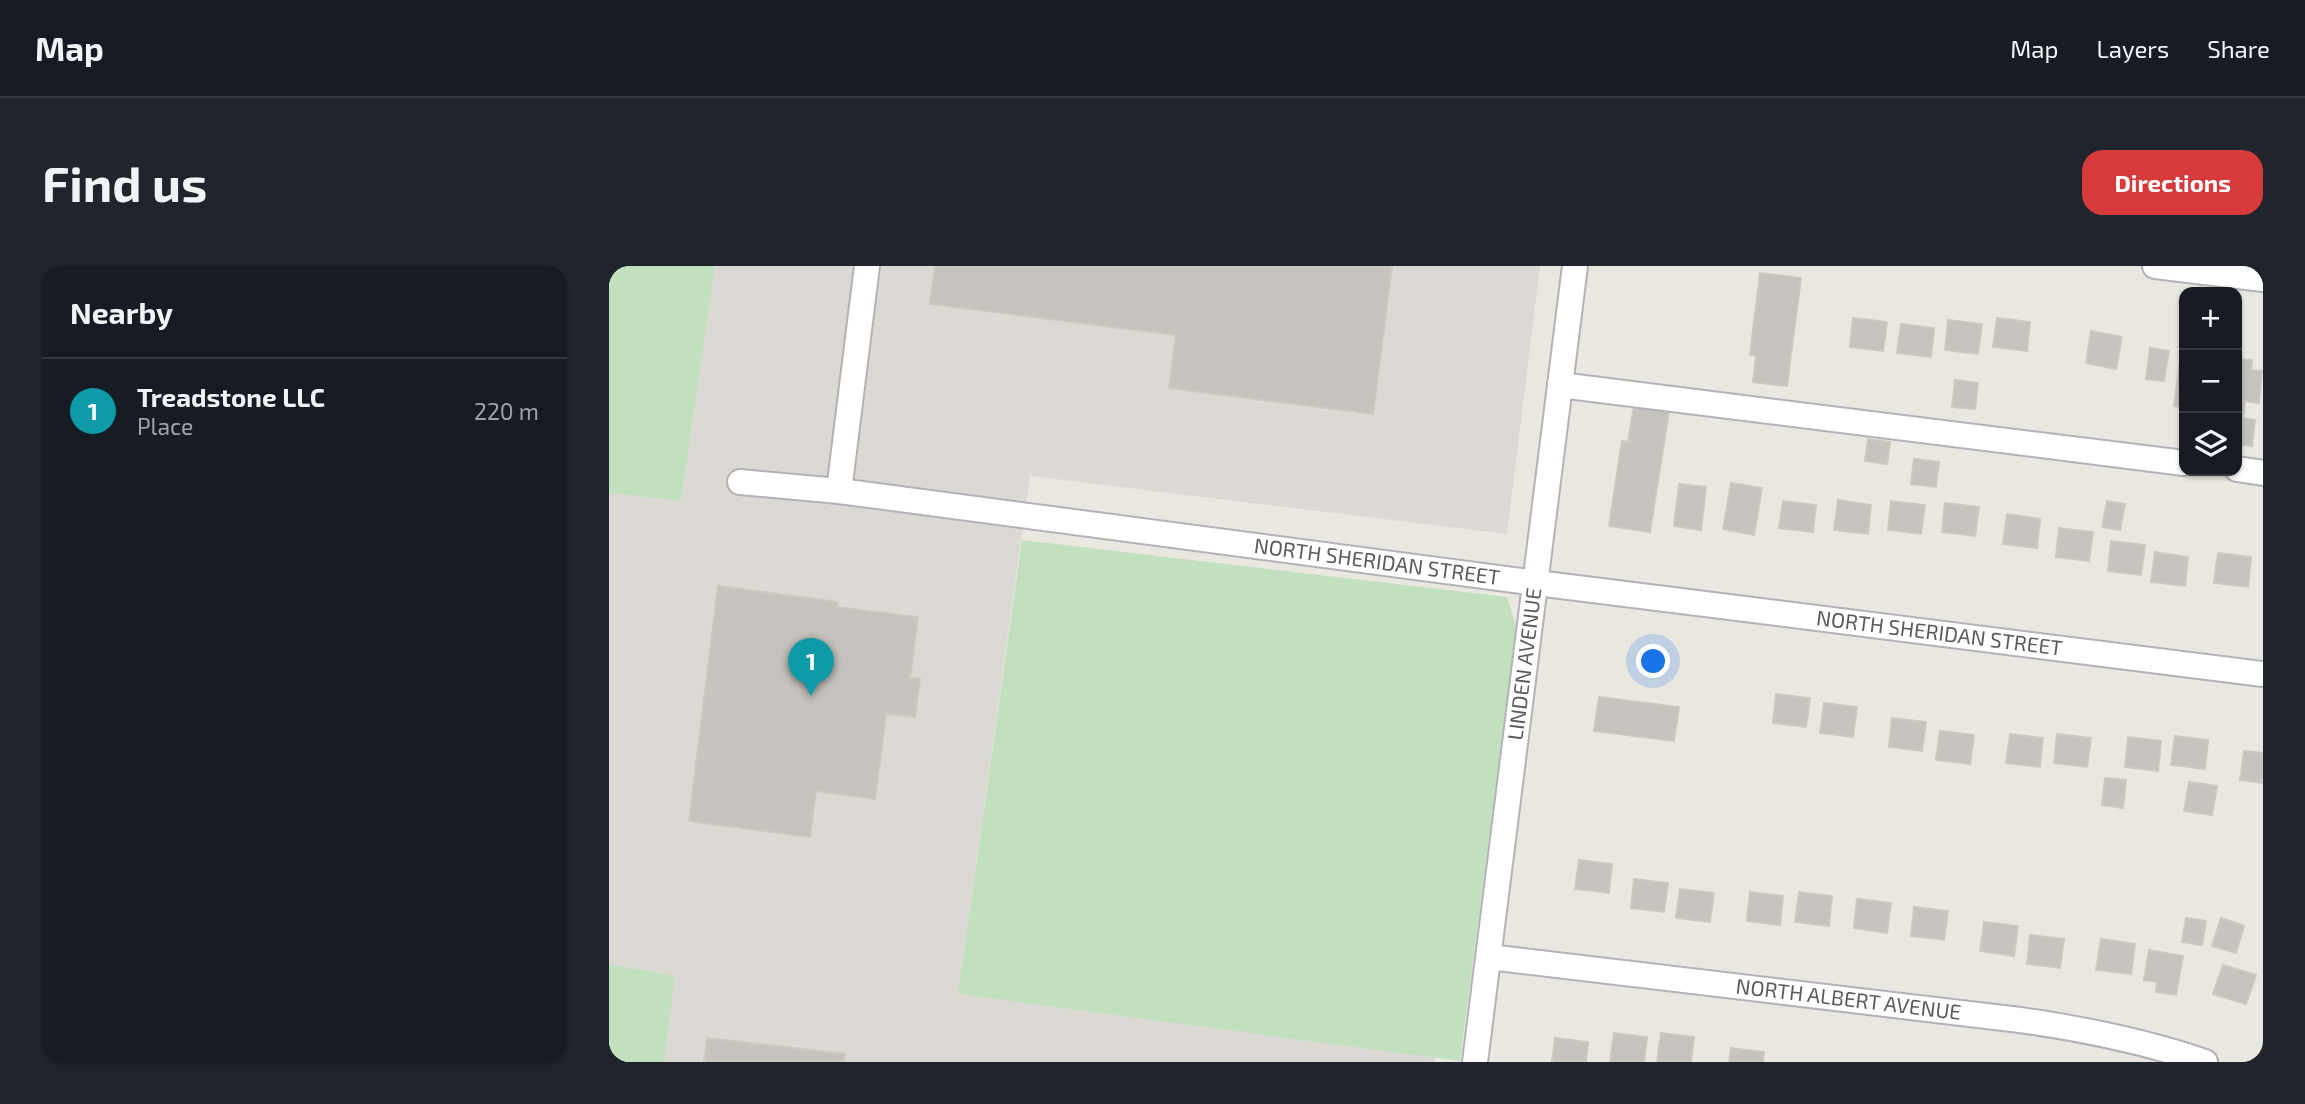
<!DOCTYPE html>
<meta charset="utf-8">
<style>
body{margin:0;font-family:"Exo 2",sans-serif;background:#20242c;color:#f1f3f6}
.controls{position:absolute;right:21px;top:21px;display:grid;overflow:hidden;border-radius:14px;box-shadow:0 2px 5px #0004}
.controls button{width:63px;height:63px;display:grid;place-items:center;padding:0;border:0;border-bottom:2px solid #363941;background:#171b24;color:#f1f3f6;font:35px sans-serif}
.you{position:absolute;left:1045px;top:396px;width:24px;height:24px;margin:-18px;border:5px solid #fff;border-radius:50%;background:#1a73e8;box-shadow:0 0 0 10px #1a73e833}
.badge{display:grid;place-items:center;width:46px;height:46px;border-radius:50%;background:#d63a3a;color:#fff;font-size:23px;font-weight:700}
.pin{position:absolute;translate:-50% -58px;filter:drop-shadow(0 2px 4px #0008)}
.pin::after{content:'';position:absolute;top:37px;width:24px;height:21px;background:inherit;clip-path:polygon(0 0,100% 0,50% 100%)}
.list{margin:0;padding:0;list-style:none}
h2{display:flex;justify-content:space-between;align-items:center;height:91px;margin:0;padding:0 28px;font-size:30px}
h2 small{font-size:23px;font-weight:400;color:#9ea1a6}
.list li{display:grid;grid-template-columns:46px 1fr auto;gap:21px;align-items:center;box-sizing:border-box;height:105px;padding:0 28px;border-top:2px solid #363941}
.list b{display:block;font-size:26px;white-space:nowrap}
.list p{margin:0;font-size:23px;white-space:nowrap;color:#9ea1a6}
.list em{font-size:23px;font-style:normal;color:#9ea1a6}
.icon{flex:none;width:38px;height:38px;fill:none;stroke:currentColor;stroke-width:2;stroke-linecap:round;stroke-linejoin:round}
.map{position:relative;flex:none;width:1654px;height:796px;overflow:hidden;border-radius:21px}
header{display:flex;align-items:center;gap:42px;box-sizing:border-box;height:98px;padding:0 35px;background:#171b24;border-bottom:2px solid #363941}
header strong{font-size:33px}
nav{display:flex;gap:38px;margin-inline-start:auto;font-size:24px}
.intro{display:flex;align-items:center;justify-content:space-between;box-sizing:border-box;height:168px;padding:0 42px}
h1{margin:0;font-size:49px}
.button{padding:18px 32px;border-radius:21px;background:#d63a3a;color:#fff;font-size:24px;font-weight:700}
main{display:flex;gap:42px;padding:0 42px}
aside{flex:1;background:#171b24;border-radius:21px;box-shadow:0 2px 5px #0004}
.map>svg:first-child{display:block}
.industrial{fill:#dcd9d4}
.green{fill:#c1e0be}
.building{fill:#c6c2bd;stroke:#cec8bf;stroke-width:2}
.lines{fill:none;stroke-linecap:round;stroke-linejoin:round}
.minor-casing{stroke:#b1b3b6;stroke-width:28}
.minor{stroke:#fff;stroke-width:24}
.labels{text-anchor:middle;stroke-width:7;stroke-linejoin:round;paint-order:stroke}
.street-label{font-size:21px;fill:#595c5f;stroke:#fff}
</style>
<header>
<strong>Map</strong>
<nav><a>Map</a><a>Layers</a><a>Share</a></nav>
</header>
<div class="intro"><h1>Find us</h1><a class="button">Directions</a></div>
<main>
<aside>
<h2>Nearby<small></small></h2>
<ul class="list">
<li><span class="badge" style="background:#0f9aa8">1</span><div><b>Treadstone LLC</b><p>Place</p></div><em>220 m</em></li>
</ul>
</aside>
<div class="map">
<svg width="1654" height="796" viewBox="0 0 1654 796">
<rect width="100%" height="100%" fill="#eae7e0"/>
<path class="industrial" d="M 106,0 L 931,0 L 898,268 L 421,210 L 349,728 L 826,791 L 826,796 L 55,796 L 65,710 L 0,698 L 0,227 L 72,235 Z"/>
<path class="green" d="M 0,0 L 106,0 L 72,235 L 0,227 Z
M 413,274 L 898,331 L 907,361 L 851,795 L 349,728 Z
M 0,698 L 66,710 L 55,796 L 0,796 Z"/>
<path class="building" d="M 326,0 L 783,0 L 764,148 L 560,122 L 567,69 L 321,38 Z
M 1151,7 L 1192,12 L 1178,120 L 1144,116 L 1147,90 L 1141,89 Z
M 1244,52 L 1278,56 L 1274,85 L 1241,81 Z
M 1388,52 L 1421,56 L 1418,85 L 1384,81 Z
M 1339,54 L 1373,58 L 1369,88 L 1336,84 Z
M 1292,58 L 1325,62 L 1322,91 L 1288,87 Z
M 1482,65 L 1513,71 L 1507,103 L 1477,97 Z
M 1541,82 L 1560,85 L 1555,115 L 1537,113 Z
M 1628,93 L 1643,94 L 1642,104 L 1653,105 L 1650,137 L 1636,135 L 1634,152 L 1646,154 L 1643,180 L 1628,178 Z
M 1571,95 L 1575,96 L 1575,141 L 1565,140 Z
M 1346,114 L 1369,117 L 1366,143 L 1343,141 Z
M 1025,140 L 1060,145 L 1041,266 L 1000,260 L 1013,175 L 1019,176 Z
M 1259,173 L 1281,176 L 1278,198 L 1256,195 Z
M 1305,193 L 1330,196 L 1327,221 L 1302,218 Z
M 1122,217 L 1153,222 L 1145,269 L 1114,263 Z
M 1070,218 L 1097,221 L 1092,264 L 1065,260 Z
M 1229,234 L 1262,239 L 1259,268 L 1225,264 Z
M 1174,235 L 1207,239 L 1204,266 L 1170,262 Z
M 1282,235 L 1316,239 L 1312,268 L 1279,264 Z
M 1498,235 L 1516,238 L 1511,264 L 1493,261 Z
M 1336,237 L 1370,241 L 1366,270 L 1333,266 Z
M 1398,248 L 1431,253 L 1428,282 L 1394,278 Z
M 1450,262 L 1484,266 L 1480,295 L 1447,291 Z
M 1502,275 L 1536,279 L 1532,309 L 1499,305 Z
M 1546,286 L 1579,291 L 1576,320 L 1542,316 Z
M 1609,287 L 1642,291 L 1639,321 L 1605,317 Z
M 109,320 L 229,336 L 228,341 L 309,351 L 301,412 L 311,413 L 306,451 L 277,448 L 266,533 L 207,525 L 201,571 L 80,555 Z
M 1167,428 L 1201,432 L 1197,461 L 1164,457 Z
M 990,431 L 1070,441 L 1065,475 L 985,465 Z
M 1215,437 L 1248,441 L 1244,471 L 1211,467 Z
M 1283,452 L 1317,456 L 1313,485 L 1280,481 Z
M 1331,465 L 1365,469 L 1361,498 L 1327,494 Z
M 1401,468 L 1434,472 L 1431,501 L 1397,497 Z
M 1448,468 L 1482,472 L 1478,501 L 1445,497 Z
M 1566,470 L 1599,474 L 1596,503 L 1562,499 Z
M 1519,471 L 1552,475 L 1549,505 L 1516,501 Z
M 1635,485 L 1654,487 L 1654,517 L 1631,514 Z
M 1496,512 L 1517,514 L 1514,542 L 1493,539 Z
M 1580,516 L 1608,520 L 1603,549 L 1575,545 Z
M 970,594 L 1003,598 L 1000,627 L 966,623 Z
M 1025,613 L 1059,617 L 1055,646 L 1022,642 Z
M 1071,623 L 1105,627 L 1101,656 L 1067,652 Z
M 1141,626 L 1174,630 L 1171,659 L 1138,655 Z
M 1190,626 L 1223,630 L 1220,660 L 1186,656 Z
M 1248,633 L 1282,637 L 1278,667 L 1245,662 Z
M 1305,641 L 1339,645 L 1335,674 L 1302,670 Z
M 1577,652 L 1597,655 L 1593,679 L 1573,676 Z
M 1612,652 L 1635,660 L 1627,687 L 1603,680 Z
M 1375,656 L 1409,660 L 1405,690 L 1371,685 Z
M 1421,669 L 1455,673 L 1451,702 L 1418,698 Z
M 1492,673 L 1526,678 L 1522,708 L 1487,704 Z
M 1540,684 L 1574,690 L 1567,729 L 1547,726 L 1548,716 L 1535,714 Z
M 1614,699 L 1647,709 L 1637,738 L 1604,728 Z
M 1005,767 L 1038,771 L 1035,796 L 1001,796 Z
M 1052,767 L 1085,771 L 1082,796 L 1048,796 Z
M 98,772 L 236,788 L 235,796 L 95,796 Z
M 946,772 L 979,776 L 977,796 L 943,796 Z
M 1122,782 L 1155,786 L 1154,796 L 1120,796 Z"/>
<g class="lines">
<defs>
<g id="minor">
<path d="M 1546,0 L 1654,13"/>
<path d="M 951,119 L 1575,197"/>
<path d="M 1628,203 L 1654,207"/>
<path id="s1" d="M 131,216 L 230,225 L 928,317 L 1654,408"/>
<path d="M 230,225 L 258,0"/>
<path id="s2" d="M 880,691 L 1411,754 C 1475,763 1535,775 1596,796"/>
<path id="s3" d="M 866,796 L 966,0"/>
</g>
</defs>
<use href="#minor" class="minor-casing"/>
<use href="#minor" class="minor"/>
</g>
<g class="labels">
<g class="street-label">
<text dy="7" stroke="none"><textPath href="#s1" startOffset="642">NORTH SHERIDAN STREET</textPath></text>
<text dy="7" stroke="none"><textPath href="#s1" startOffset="1209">NORTH SHERIDAN STREET</textPath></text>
<text dy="7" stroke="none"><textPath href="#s3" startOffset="401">LINDEN AVENUE</textPath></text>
<text dy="7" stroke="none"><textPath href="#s2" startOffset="362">NORTH ALBERT AVENUE</textPath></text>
</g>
</g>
</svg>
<div class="controls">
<button>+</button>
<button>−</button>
<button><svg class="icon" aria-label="layers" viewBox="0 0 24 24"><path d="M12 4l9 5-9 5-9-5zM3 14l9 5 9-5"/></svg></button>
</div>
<div class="you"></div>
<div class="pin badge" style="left:202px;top:430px;background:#0f9aa8">1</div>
</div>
</main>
